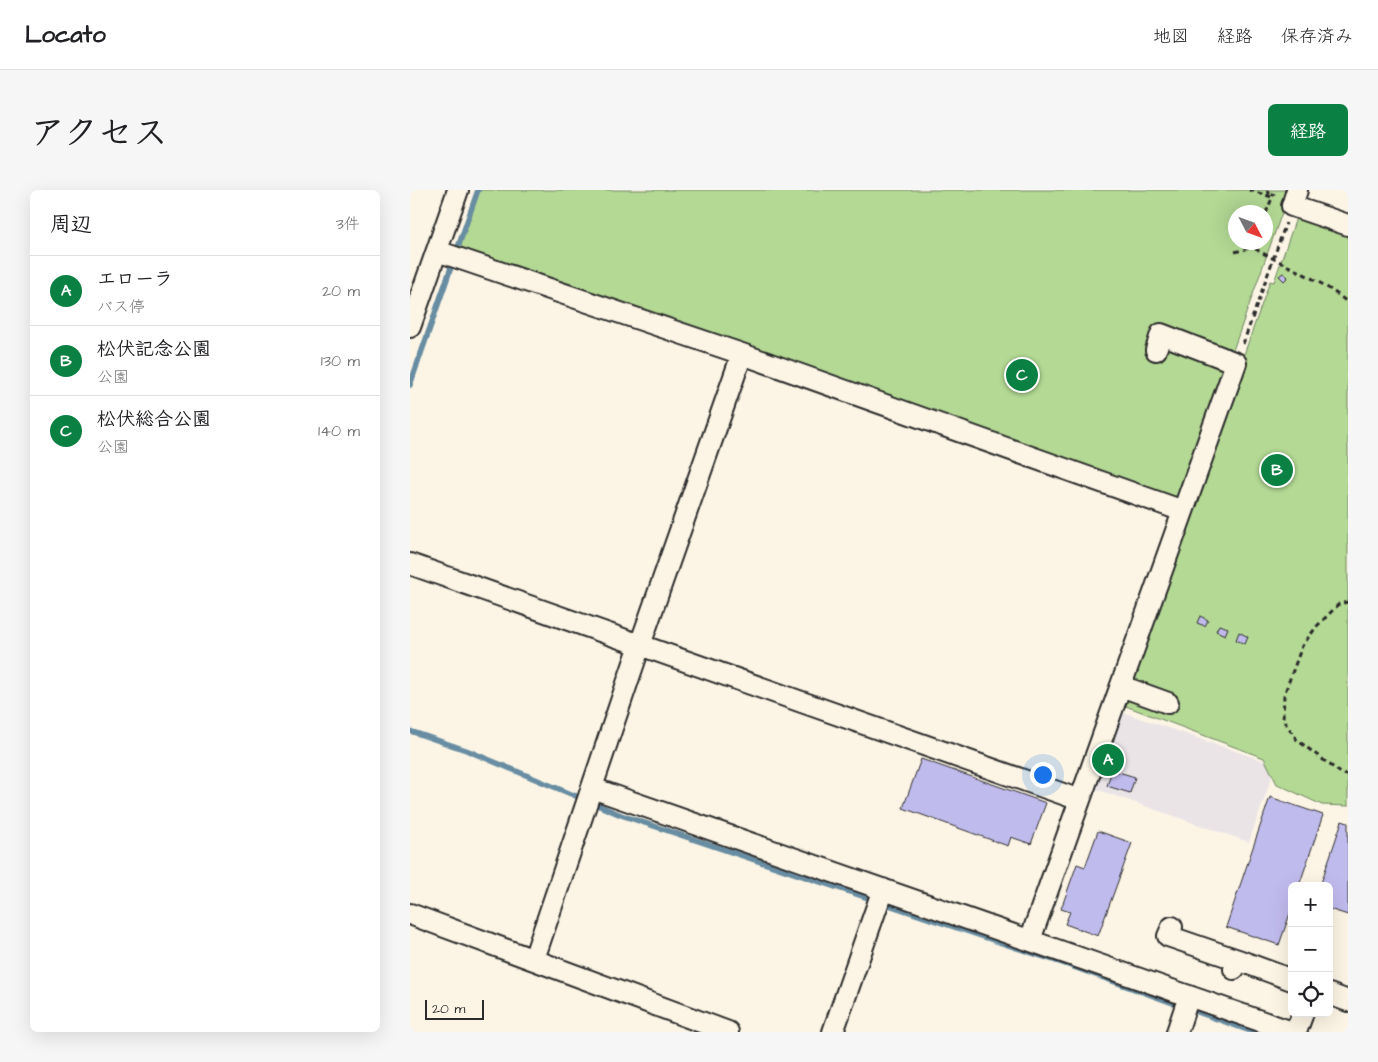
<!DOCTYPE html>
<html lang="ja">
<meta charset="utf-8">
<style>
body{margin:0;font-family:"Architects Daughter","Klee One",sans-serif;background:#f6f6f6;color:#202124}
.controls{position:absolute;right:15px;bottom:15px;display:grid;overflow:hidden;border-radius:8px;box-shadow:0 5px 20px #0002}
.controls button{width:45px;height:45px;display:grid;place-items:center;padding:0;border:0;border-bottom:1px solid #e0e0e0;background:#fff;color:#202124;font:25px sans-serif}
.compass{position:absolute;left:818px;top:15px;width:45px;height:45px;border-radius:50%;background:#fff;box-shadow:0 5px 20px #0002;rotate:131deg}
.scale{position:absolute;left:15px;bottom:12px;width:59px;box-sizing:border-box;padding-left:5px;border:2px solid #2b2b2b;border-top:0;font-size:14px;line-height:18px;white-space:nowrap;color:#2b2b2b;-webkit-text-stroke:4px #fcf5e5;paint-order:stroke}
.you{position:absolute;left:632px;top:584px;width:18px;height:18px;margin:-12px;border:4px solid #fff;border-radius:50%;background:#1a73e8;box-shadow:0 0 0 8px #1a73e833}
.badge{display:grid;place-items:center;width:32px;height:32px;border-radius:50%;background:#0b8043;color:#fff;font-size:16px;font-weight:700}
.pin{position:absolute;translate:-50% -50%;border:2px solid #fff;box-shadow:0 1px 5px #0006}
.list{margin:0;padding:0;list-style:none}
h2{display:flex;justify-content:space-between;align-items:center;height:65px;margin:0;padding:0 20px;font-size:21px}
h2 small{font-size:16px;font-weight:400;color:#757577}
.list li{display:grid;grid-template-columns:32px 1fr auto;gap:15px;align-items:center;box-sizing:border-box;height:70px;padding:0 20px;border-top:1px solid #e0e0e0}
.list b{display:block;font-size:19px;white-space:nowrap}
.list p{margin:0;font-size:16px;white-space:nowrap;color:#757577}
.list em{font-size:16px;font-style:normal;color:#757577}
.icon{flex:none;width:28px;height:28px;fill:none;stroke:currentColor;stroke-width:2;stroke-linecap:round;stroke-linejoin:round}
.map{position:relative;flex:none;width:938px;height:842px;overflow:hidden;border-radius:8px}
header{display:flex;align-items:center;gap:30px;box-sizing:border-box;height:70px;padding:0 25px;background:#fff;border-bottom:1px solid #e0e0e0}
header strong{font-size:24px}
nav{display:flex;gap:28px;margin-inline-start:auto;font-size:18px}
.intro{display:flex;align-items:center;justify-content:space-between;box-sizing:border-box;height:120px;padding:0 30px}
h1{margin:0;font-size:35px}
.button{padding:12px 22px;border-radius:8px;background:#0b8043;color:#fff;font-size:18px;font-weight:700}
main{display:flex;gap:30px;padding:0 30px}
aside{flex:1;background:#fff;border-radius:8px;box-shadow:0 5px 20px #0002}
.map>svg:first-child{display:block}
.built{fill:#eae4e7}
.green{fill:#b3d994;stroke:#6f8260;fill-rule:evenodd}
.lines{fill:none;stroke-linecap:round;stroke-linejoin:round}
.stream{stroke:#688da2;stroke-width:5.5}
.building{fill:#c0bbed;stroke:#2b2b2b}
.minor-casing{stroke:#2b2b2b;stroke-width:24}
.path{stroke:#2b2b2b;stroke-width:3;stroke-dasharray:5 4;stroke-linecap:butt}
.minor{stroke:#fcf5e5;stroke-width:20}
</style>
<header>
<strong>Locato</strong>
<nav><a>地図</a><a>経路</a><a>保存済み</a></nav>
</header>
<div class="intro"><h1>アクセス</h1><a class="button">経路</a></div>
<main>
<aside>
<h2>周辺<small>3件</small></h2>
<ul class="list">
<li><span class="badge">A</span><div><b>エローラ</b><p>バス停</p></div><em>20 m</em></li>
<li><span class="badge">B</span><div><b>松伏記念公園</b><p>公園</p></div><em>130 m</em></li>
<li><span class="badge">C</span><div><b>松伏総合公園</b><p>公園</p></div><em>140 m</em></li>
</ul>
</aside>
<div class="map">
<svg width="938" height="842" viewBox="0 0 938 842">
<rect width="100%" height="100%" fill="#fcf5e5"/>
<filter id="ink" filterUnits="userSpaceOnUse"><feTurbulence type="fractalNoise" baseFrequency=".02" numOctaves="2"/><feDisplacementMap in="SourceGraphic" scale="10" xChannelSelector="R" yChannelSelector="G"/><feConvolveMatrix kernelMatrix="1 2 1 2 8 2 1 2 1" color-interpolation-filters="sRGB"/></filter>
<g filter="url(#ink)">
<path class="built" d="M 712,522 L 866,575 L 839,652 L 685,599 Z"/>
<path class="green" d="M 68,0 L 880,0 L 769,312 L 48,57 ZM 826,22 L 856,22 L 856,52 L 826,52 Z
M 886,28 L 938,40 L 938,616 L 912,615 L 867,594 L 854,568 L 713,515 L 718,492 L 860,91 L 864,92 Z"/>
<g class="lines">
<path class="stream" d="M 0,195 L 68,0
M 0,541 L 56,560 L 211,625 L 658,775 L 843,842"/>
</g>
<path class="building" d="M 873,83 L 878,87 L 874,91 L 869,86 Z
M 790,426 L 798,430 L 795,436 L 787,433 Z
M 809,435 L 818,438 L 815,445 L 806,441 Z
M 829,442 L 838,447 L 835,454 L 826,450 Z
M 511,569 L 636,613 L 621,654 L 601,647 L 598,656 L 493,618 Z
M 702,580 L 725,587 L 720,603 L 697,596 Z
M 860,607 L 913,625 L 889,696 L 882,696 L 882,718 L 869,755 L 816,737 Z
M 932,631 L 938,633 L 938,725 L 919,719 L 919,696 L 910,696 Z
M 688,641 L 722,653 L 688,746 L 655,734 L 660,722 L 651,719 L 667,674 L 675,677 Z"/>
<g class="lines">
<defs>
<path id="minor" d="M 887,0 L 882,16 L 938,35
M 27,61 L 332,164 L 773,321
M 0,137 L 48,0
M 0,374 L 670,610
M 711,496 L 758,513
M 182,598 L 882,842
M 0,724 L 318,842
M 762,737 L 758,746 L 828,770
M 620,750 L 826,173 L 751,144 L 746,160
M 124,769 L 230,455 L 332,164
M 824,779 L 828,770 L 882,790
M 919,804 L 938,811
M 423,842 L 473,699
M 767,842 L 779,806
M 886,842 L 893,823"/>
</defs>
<use href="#minor" class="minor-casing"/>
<path class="path" d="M 839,0 L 862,7
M 857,0 L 861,6
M 856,23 L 864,3
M 844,52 L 842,57 C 874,76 910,88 938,113
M 825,62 L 842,57
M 833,154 L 876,33
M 938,412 L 929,414 L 907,436 L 892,456 L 874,505 L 873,529 L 887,550 L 932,584 L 938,585"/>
<use href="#minor" class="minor"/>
</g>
</g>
</svg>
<div class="controls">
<button>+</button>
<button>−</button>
<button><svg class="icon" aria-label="locate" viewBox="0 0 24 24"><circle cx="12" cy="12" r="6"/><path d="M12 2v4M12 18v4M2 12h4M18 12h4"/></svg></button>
</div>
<svg class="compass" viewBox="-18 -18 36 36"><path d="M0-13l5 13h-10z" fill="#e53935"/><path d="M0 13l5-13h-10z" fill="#757577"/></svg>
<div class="scale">20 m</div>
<div class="you"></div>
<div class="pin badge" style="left:698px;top:570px">A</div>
<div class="pin badge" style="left:867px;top:280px">B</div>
<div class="pin badge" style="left:612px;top:185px">C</div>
</div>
</main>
